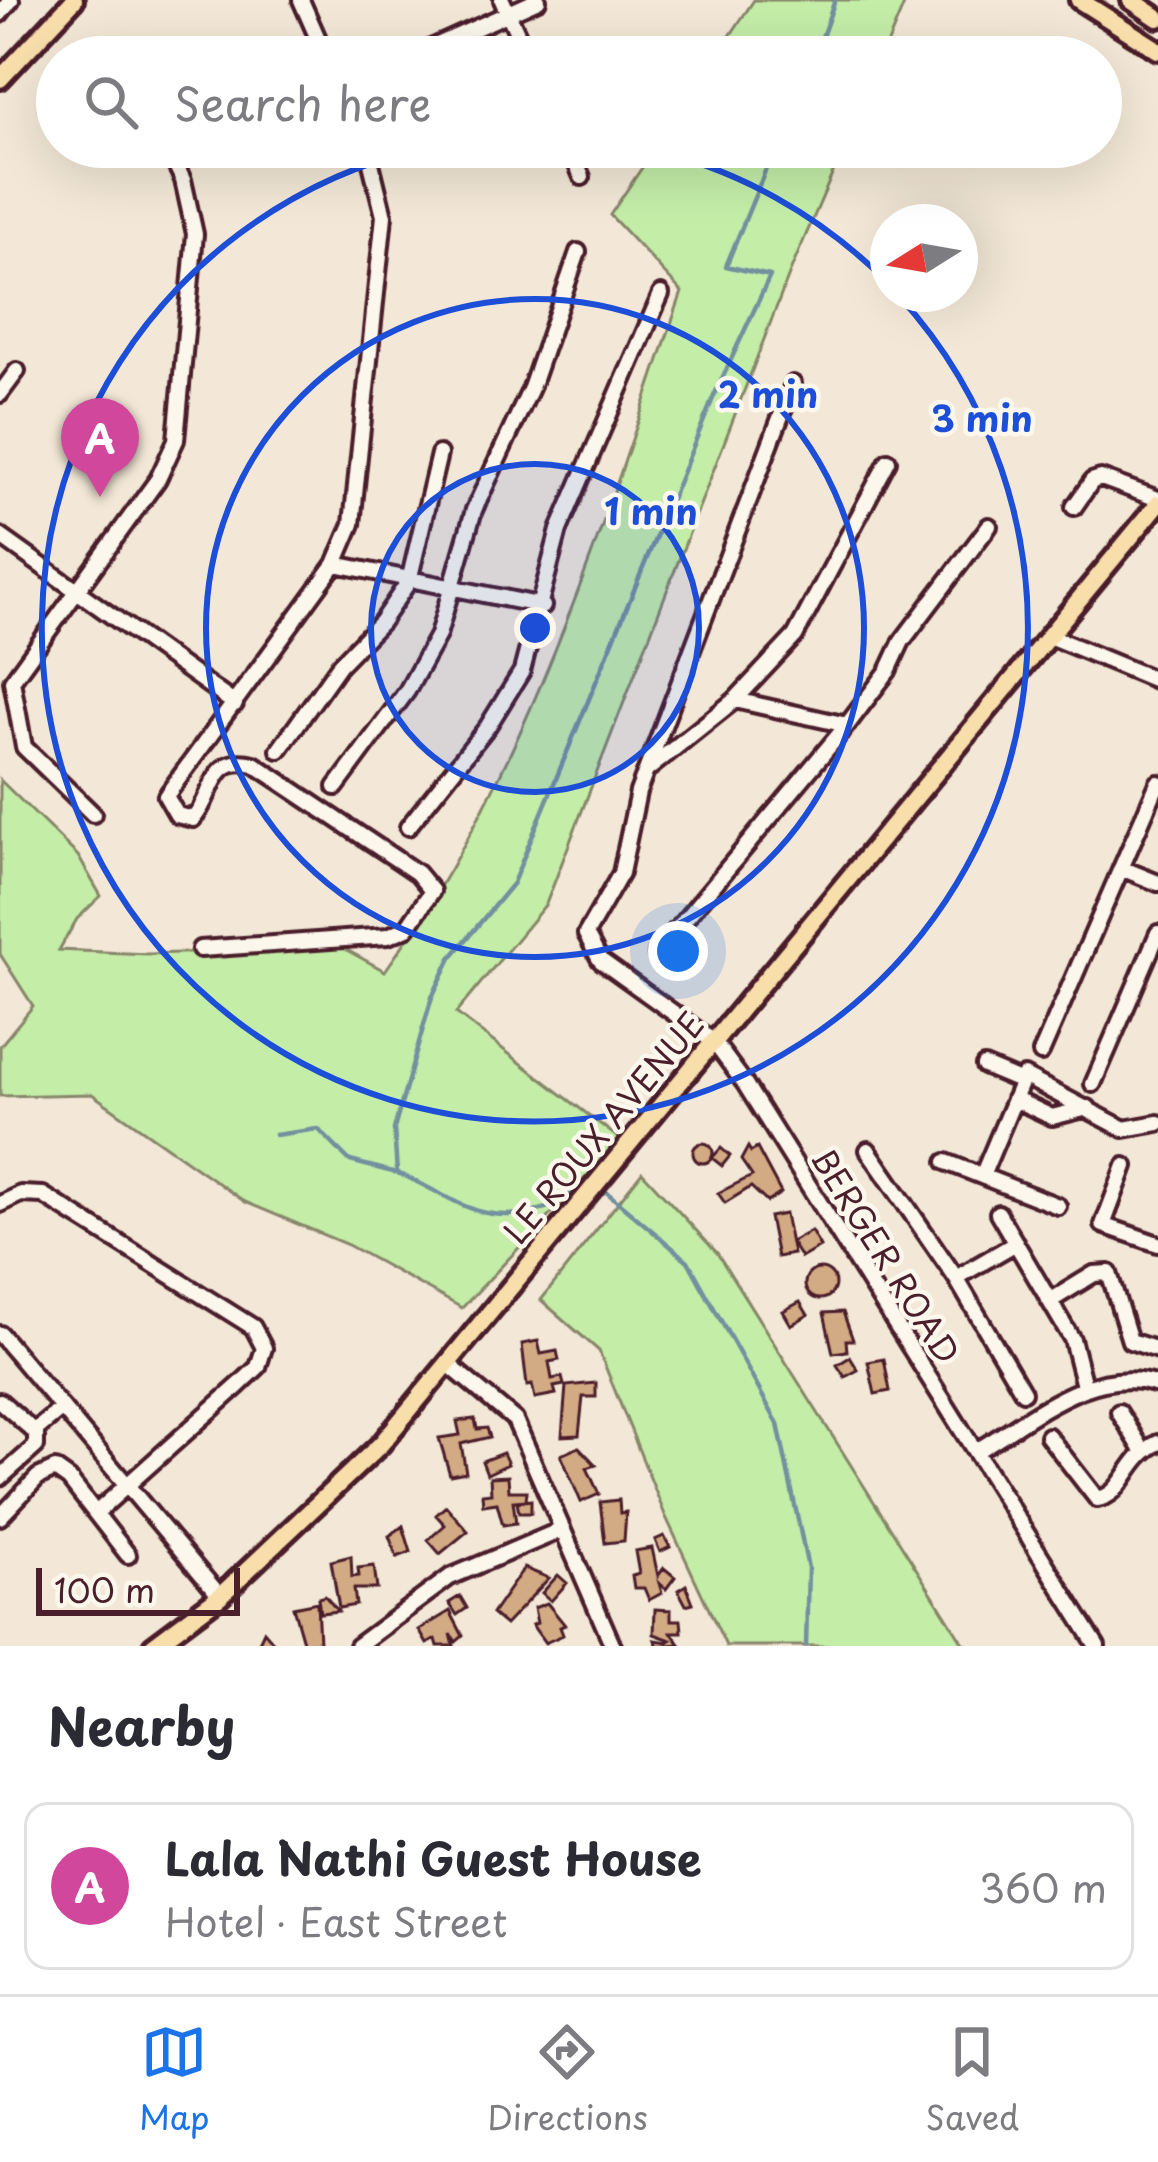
<!DOCTYPE html>
<meta charset="utf-8">
<style>
body{margin:0;font-family:"Playpen Sans",sans-serif;background:#f2f2f3;color:#2b2b33}
.compass{position:absolute;left:870px;top:204px;width:108px;height:108px;border-radius:50%;background:#fff;box-shadow:0 12px 48px #0002;rotate:259deg}
.scale{position:absolute;left:36px;bottom:30px;width:204px;box-sizing:border-box;padding-left:12px;border:6px solid #4a1f2b;border-top:0;font-size:33px;line-height:42px;white-space:nowrap;color:#4a1f2b;-webkit-text-stroke:9px #fbf7ec;paint-order:stroke}
.you{position:absolute;left:678px;top:951px;width:42px;height:42px;margin:-30px;border:9px solid #fff;border-radius:50%;background:#1a73e8;box-shadow:0 0 0 18px #1a73e833}
.badge{display:grid;place-items:center;width:78px;height:78px;border-radius:50%;background:#1a73e8;color:#fff;font-size:39px;font-weight:700}
.pin{position:absolute;translate:-50% -99px;filter:drop-shadow(0 3px 6px #0008)}
.pin::after{content:'';position:absolute;top:63px;width:42px;height:36px;background:inherit;clip-path:polygon(0 0,100% 0,50% 100%)}
.list{margin:0;padding:0;list-style:none}
h2{display:flex;justify-content:space-between;align-items:center;height:156px;margin:0;padding:0 48px;font-size:51px}
h2 small{font-size:39px;font-weight:400;color:#7c7c81}
.list li{display:grid;grid-template-columns:78px 1fr auto;gap:36px;align-items:center;box-sizing:border-box;height:168px;margin:0 24px 24px;padding:0 24px;border:3px solid #e1e1e2;border-radius:24px}
.list b{display:block;font-size:45px;white-space:nowrap}
.list p{margin:0;font-size:39px;white-space:nowrap;color:#7c7c81}
.list em{font-size:39px;font-style:normal;color:#7c7c81}
.icon{flex:none;width:66px;height:66px;fill:none;stroke:currentColor;stroke-width:2;stroke-linecap:round;stroke-linejoin:round}
.map{position:relative;flex:none;width:1158px;height:1646px;overflow:hidden}
.search{position:absolute;background:#fff;box-shadow:0 12px 48px #0002;left:36px;right:36px;top:36px;height:132px;display:flex;align-items:center;gap:30px;box-sizing:border-box;padding:0 42px;border-radius:66px;color:#7c7c81;font-size:45px}
.sheet{height:348px;background:#fff}
nav{display:flex;justify-content:space-around;align-items:center;box-sizing:border-box;height:168px;border-top:3px solid #e1e1e2;background:#fff;font-size:33px;color:#7c7c81}
nav a{display:grid;justify-items:center;gap:6px}
nav .on{color:#1a73e8}
.map>svg:first-child{display:block}
.green{fill:#c4eda8;stroke:#87866a;stroke-width:3}
.lines{fill:none;stroke-linecap:round;stroke-linejoin:round}
.stream{stroke:#72909e;stroke-width:4.5}
.building{fill:#d2aa83;stroke:#4a1f2b;stroke-width:3}
.minor-casing{stroke:#4a1f2b;stroke-width:22}
.major-casing{stroke:#4a1f2b;stroke-width:26}
.minor{stroke:#fbf7ec;stroke-width:14}
.major{stroke:#f8deab;stroke-width:16}
.ring{fill:none;stroke:#1d4ed8;stroke-width:6}
.labels{text-anchor:middle;stroke-width:9;stroke-linejoin:round;paint-order:stroke}
.street-label{font-size:33px;fill:#4a1f2b;stroke:#fbf7ec}
.centre{fill:#1d4ed8;stroke:#fbf7ec;stroke-width:6}
.ring-label{font-size:36px;text-anchor:middle;font-weight:bold;fill:#1d4ed8;stroke:#fbf7ec;stroke-width:9;stroke-linejoin:round;paint-order:stroke}
</style>
<div class="map">
<svg width="1158" height="1646" viewBox="0 0 1158 1646">
<rect width="100%" height="100%" fill="#f3e8d7"/>
<filter id="ink" filterUnits="userSpaceOnUse"><feTurbulence type="fractalNoise" baseFrequency=".00833" numOctaves="2"/><feDisplacementMap in="SourceGraphic" scale="24" xChannelSelector="R" yChannelSelector="G"/><feConvolveMatrix kernelMatrix="1 2 1 2 8 2 1 2 1" color-interpolation-filters="sRGB"/></filter>
<g filter="url(#ink)">
<path class="green" d="M 754,0 L 906,0 L 882,57 L 716,57 Z
M 656,147 L 844,147 L 790,272 L 546,904 L 456,1013 L 621,1140 L 462,1308 L 348,1245 L 245,1202 L 92,1094 L 0,1096 L 0,1046 L 33,1006 L 0,954 L 0,780 L 78,856 L 101,896 L 77,919 L 59,950 L 148,954 L 343,948 L 385,971 C 530,769 602,525 682,292 L 610,215 Z
M 642,1172 L 717,1253 L 965,1646 L 726,1646 L 665,1515 L 599,1351 L 541,1300 Z"/>
<g class="lines">
<path class="stream" d="M 815,57 L 835,0
M 275,1135 L 318,1129 L 350,1161 L 397,1173
M 589,1181 C 574,1188 565,1201 549,1207 C 481,1231 454,1196 397,1173 L 394,1129 L 432,997 L 451,958 L 513,883 L 714,396 L 770,276 L 726,266 L 775,147
M 598,1185 L 688,1261 L 778,1424 L 808,1568 L 806,1646"/>
</g>
<path class="building" d="M693 1153a10 10 0 1 1 20 0a10 10 0 1 1-20 0Z
M 748,1147 L 751,1152 L 757,1148 L 781,1193 L 767,1202 L 751,1187 L 725,1203 L 718,1193 L 752,1176 L 741,1160 Z
M 721,1148 L 730,1156 L 722,1166 L 712,1158 Z
M 785,1214 L 793,1254 L 777,1257 L 769,1217 Z
M 811,1231 L 820,1247 L 801,1258 L 791,1242 Z
M805 1284a15 15 0 1 1 30 0a15 15 0 1 1-30 0Z
M 800,1302 L 808,1315 L 791,1325 L 783,1311 Z
M 843,1312 L 853,1340 L 846,1340 L 847,1351 L 833,1353 L 824,1313 Z
M 538,1341 L 541,1354 L 557,1351 L 559,1360 L 549,1362 L 552,1379 L 562,1377 L 564,1385 L 554,1387 L 556,1394 L 535,1398 L 532,1385 L 527,1386 L 522,1344 Z
M 850,1357 L 858,1370 L 845,1377 L 837,1365 Z
M 884,1359 L 890,1391 L 875,1394 L 868,1362 Z
M 596,1383 L 596,1397 L 583,1397 L 579,1435 L 562,1436 L 566,1386 Z
M 475,1419 L 477,1429 L 487,1428 L 490,1437 L 461,1444 L 466,1472 L 450,1475 L 439,1438 L 460,1435 L 457,1421 Z
M 579,1447 L 596,1465 L 587,1468 L 599,1494 L 581,1502 L 561,1455 Z
M 503,1453 L 508,1464 L 487,1474 L 482,1461 Z
M 508,1476 L 509,1491 L 527,1491 L 526,1500 L 513,1501 L 516,1523 L 503,1525 L 497,1503 L 483,1505 L 482,1494 L 491,1493 L 490,1477 Z
M 531,1500 L 531,1513 L 519,1513 L 517,1502 Z
M 619,1500 L 620,1513 L 626,1512 L 624,1541 L 605,1543 L 600,1502 Z
M 446,1506 L 468,1531 L 440,1554 L 428,1540 L 445,1525 L 436,1515 Z
M 403,1526 L 411,1552 L 397,1557 L 389,1536 Z
M 664,1536 L 670,1547 L 660,1552 L 655,1540 Z
M 652,1548 L 658,1576 L 664,1568 L 675,1577 L 666,1589 L 659,1583 L 662,1593 L 649,1600 L 644,1588 L 634,1588 L 632,1576 L 639,1574 L 635,1551 Z
M 351,1556 L 352,1577 L 359,1576 L 358,1568 L 374,1566 L 377,1589 L 354,1589 L 356,1605 L 339,1608 L 331,1561 Z
M 524,1568 L 549,1578 L 505,1625 L 492,1614 Z
M 558,1575 L 567,1583 L 551,1601 L 542,1593 Z
M 686,1585 L 693,1603 L 686,1605 L 678,1590 Z
M 325,1596 L 338,1611 L 320,1613 L 318,1598 Z
M 460,1596 L 467,1608 L 457,1615 L 449,1603 Z
M 317,1602 L 319,1643 L 304,1645 L 293,1607 Z
M 547,1603 L 565,1625 L 560,1627 L 563,1635 L 545,1643 L 532,1625 L 537,1623 L 534,1608 Z
M 655,1609 L 671,1610 L 671,1620 L 681,1620 L 682,1632 L 671,1632 L 680,1644 L 658,1646 L 655,1640 L 668,1642 L 671,1640 L 654,1634 Z
M 450,1611 L 463,1636 L 456,1642 L 451,1634 L 454,1646 L 438,1646 L 436,1639 L 427,1644 L 419,1630 Z
M 264,1631 L 277,1646 L 257,1646 Z"/>
<g class="lines">
<defs>
<path id="minor" d="M 301,0 L 326,57
M 502,0 L 528,57
M 0,14 L 11,0
M 411,57 L 538,0
M 569,147 L 582,177
M 793,384 L 638,792 L 621,873 L 586,934 L 600,960 L 714,1042 L 745,1084 L 1097,1646
M 0,394 L 17,371
M 1074,507 L 1092,481 L 1101,478 L 1158,499
M 0,536 L 235,704
M 335,564 L 543,606
M 1049,636 L 1158,681
M 12,681 L 158,479 L 176,440 L 195,234 L 183,180 L 167,147
M 12,681 L 24,747 L 93,814
M 735,700 L 847,725
M 279,750 L 340,664 L 381,622 L 409,581 L 439,454
M 647,770 L 735,700 L 795,636 L 888,461
M 336,787 L 407,691 L 438,635 L 474,510 L 531,388 L 578,252
M 408,827 L 488,726 L 522,671 L 559,530 L 661,294
M 1121,868 L 1158,883
M 200,949 L 388,936 L 407,928 L 432,891 L 417,873 L 254,764 C 210,753 215,795 193,819 L 177,815 L 166,796 L 335,564 L 352,524 L 384,216 L 367,147
M 657,953 L 847,725 L 888,671 L 902,641 L 989,526
M 1041,1053 L 1158,783
M 984,1066 L 1022,1082
M 1093,1084 L 1158,933
M 1014,1099 L 1052,1117 L 1088,1108
M 868,1150 L 956,1278
M 946,1162 L 1058,1206
M 1125,1166 L 1103,1225 L 1158,1244
M 982,1176 L 1024,1076 L 1124,1129 L 1158,1123
M 0,1204 L 21,1194 L 43,1195 L 253,1327 L 264,1348 L 258,1367 L 238,1386 L 96,1513
M 998,1213 L 1072,1339 L 1084,1386
M 1016,1243 L 956,1278 L 1023,1392
M 1050,1301 L 1094,1274 L 1109,1273 L 1130,1341 L 1158,1350
M 0,1334 L 220,1596
M 448,1364 L 515,1420 L 613,1646
M 0,1401 L 36,1433
M 1119,1412 L 1142,1449
M 1048,1436 L 1097,1499 C 1125,1495 1126,1458 1158,1443
M 976,1451 C 1030,1420 1092,1363 1158,1385
M 0,1478 L 36,1446 L 36,1430 L 61,1409
M 0,1517 L 38,1477 L 55,1469 L 69,1479 L 128,1555
M 357,1646 L 450,1577 L 561,1530"/>
<path id="major" d="M 1079,0 L 1158,50
M 1131,0 L 1158,18
M 0,79 L 74,0
M 153,1646 L 220,1596 L 381,1444 L 1158,504"/>
</defs>
<use href="#minor" class="minor-casing"/>
<use href="#major" class="major-casing"/>
<use href="#minor" class="minor"/>
<use href="#major" class="major"/>
</g>
</g>
<circle cx="535" cy="628" r="164" fill="#1d4ed8" fill-opacity=".12"/>
<g class="ring">
<circle cx="535" cy="628" r="164"/>
<circle cx="535" cy="628" r="329"/>
<path d="M646 148A493 493 0 0 1 887 282M898 295A493 493 0 1 1 424 148"/>
</g>
<g class="labels">
<g class="street-label">
<text transform="translate(604 1128) rotate(-50)" y="12">LE ROUX AVENUE</text>
<text transform="translate(885 1256) rotate(58)" y="12">BERGER ROAD</text>
</g>
</g>
<circle cx="535" cy="628" r="18" class="centre"/>
<g class="ring-label">
<text x="768" y="408">2 min</text>
<text x="982" y="432">3 min</text>
<text x="651" y="525">1 min</text>
</g>
</svg>
<svg class="compass" viewBox="-18 -18 36 36"><path d="M0-13l5 13h-10z" fill="#e53935"/><path d="M0 13l5-13h-10z" fill="#7c7c81"/></svg>
<div class="scale">100 m</div>
<div class="you"></div>
<div class="pin badge" style="left:100px;top:497px;background:#d1479c">A</div>
<div class="search"><svg class="icon" aria-label="search" viewBox="0 0 24 24"><circle cx="10" cy="10" r="6"/><path d="M15 15l6 6"/></svg>Search here</div>
</div>
<section class="sheet">
<h2>Nearby<small></small></h2>
<ul class="list">
<li><span class="badge" style="background:#d1479c">A</span><div><b>Lala Nathi Guest House</b><p>Hotel · East Street</p></div><em>360 m</em></li>
</ul>
</section>
<nav>
<a class="on"><svg class="icon" aria-label="map" viewBox="0 0 24 24"><path d="M3 6l6-2 6 2 6-2v14l-6 2-6-2-6 2zM9 4v14M15 6v14"/></svg>Map</a>
<a><svg class="icon" aria-label="directions" viewBox="0 0 24 24"><path d="M12 3l9 9-9 9-9-9zM9 14v-3h6M13 9l2 2-2 2"/></svg>Directions</a>
<a><svg class="icon" aria-label="saved" viewBox="0 0 24 24"><path d="M7 4h10v16l-5-4-5 4z"/></svg>Saved</a>
</nav>
